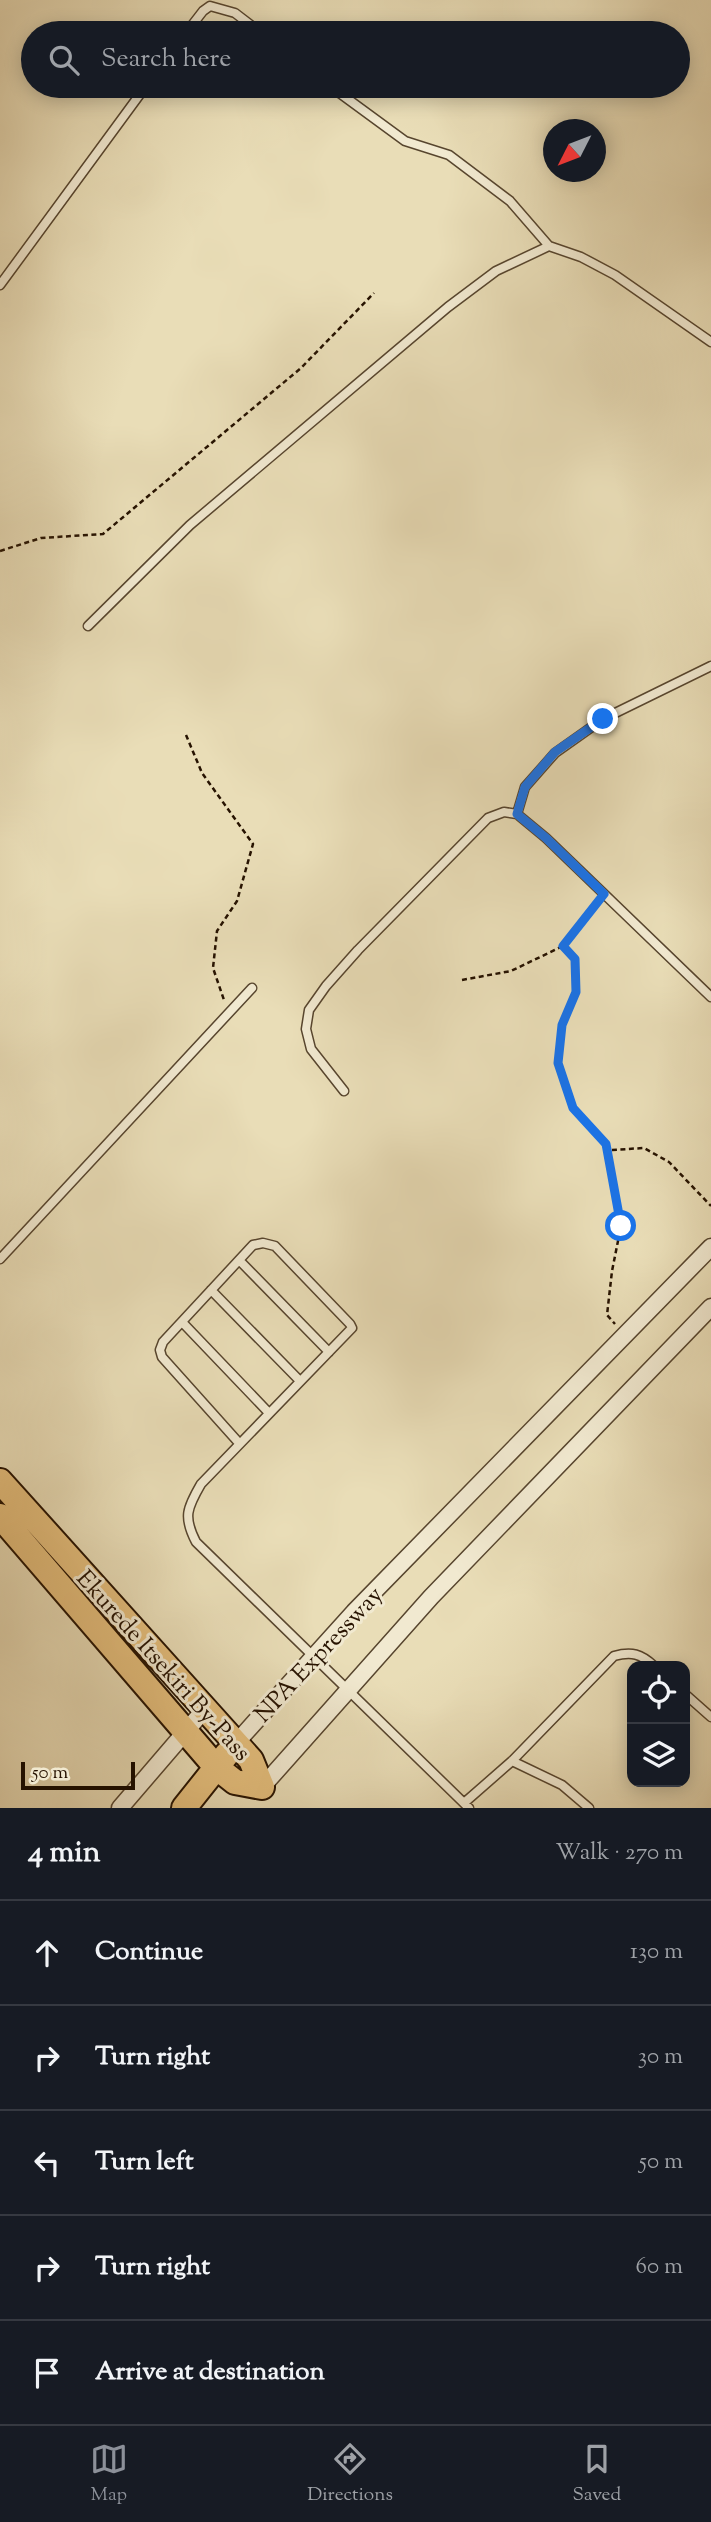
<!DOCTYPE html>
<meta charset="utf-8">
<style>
body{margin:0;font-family:"Sorts Mill Goudy",serif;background:#20242c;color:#f1f3f6}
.controls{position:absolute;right:21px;bottom:21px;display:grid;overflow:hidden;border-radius:14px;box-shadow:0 4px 18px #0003}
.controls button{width:63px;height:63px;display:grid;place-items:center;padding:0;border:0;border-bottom:2px solid #363941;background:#171b24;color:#f1f3f6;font:35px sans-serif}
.compass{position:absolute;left:543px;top:119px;width:63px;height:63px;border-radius:50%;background:#171b24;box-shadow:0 4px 18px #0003;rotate:228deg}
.scale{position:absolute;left:21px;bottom:18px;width:114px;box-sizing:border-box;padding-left:7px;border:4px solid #261200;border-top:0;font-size:19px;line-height:24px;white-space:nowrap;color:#261200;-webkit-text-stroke:5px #f1e9d0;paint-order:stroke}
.stop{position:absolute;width:21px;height:21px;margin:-16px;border:5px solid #1a73e8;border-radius:50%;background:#fff}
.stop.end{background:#1a73e8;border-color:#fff;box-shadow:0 2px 7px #0008}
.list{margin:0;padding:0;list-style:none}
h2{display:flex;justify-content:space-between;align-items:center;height:91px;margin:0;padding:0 28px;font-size:30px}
h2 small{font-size:23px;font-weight:400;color:#9ea1a6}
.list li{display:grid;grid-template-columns:46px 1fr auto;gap:21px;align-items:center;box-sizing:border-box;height:105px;padding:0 28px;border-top:2px solid #363941}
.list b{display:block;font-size:26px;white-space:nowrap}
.list em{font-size:23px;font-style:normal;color:#9ea1a6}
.icon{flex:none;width:38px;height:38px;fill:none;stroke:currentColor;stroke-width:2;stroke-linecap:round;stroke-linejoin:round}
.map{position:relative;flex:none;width:711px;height:1808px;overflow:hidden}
.search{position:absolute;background:#171b24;box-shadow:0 4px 18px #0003;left:21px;right:21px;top:21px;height:77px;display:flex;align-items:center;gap:18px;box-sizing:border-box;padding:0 24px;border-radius:38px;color:#9ea1a6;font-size:26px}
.sheet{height:616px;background:#171b24}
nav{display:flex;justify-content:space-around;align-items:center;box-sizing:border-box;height:98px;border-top:2px solid #363941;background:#171b24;font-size:19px;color:#9ea1a6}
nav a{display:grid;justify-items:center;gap:4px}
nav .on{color:#8c9099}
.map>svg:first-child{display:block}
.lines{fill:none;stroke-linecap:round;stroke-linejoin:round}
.lane-casing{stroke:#57452e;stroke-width:11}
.street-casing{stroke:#57452e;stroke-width:19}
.primary-casing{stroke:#261200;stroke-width:28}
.path{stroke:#261200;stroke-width:2.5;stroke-dasharray:5 3.5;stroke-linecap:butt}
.lane{stroke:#f1e9d0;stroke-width:8}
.street{stroke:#f1e9d0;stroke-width:16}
.primary{stroke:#e4be7c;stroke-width:24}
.route{stroke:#1a73e8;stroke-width:9}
.labels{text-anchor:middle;stroke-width:6;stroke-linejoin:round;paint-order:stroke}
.street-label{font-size:24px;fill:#261200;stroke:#f1e9d0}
</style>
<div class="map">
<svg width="711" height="1808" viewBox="0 0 711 1808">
<rect width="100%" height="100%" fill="#e9ddb7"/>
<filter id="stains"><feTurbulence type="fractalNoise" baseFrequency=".00286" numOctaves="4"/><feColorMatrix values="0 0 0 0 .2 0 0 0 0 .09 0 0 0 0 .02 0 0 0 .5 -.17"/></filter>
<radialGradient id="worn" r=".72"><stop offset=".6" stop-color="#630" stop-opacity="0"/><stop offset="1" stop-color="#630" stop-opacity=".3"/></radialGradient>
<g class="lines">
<defs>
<path id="lane" d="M 186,33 L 203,11 L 210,6 L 235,13 L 261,33
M 330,86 L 405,141 L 449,155 L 510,201 L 549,246
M 0,285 L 146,86
M 88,626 L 190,525 L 448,307 L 496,271 L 549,246 L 581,257 L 615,275 L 711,342
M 517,814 L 525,787 L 555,753 L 603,719 L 711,666
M 344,1091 L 311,1049 L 306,1029 L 309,1010 L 326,986 L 358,950 L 488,818 L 504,812 L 517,814 L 546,838 L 711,997
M 0,1259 L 252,988
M 239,1260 L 329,1352
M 211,1290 L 300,1381
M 182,1322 L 269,1413
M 239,1443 L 162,1357 L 160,1350 L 163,1342 L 253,1245 L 263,1243 L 275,1246 L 350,1324 L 352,1328 L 201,1484 C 187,1508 183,1517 196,1542 L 469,1808
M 685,1694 L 711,1717
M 512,1761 L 562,1785 L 589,1808
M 464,1803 L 512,1761 L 614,1656 C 632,1651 641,1654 654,1666"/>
<path id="street" d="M 236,1743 L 354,1612 L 711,1247
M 262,1787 L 431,1597 L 711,1307
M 120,1808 L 205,1709"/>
<path id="primary" d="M 0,1481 L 251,1760 L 262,1787
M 0,1516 L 216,1767 L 235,1782 L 262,1787
M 184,1808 L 227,1754"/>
</defs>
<use href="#lane" class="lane-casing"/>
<use href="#street" class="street-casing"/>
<use href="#primary" class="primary-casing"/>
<path class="path" d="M 0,551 L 41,538 L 103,534 L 301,368 L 374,293
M 186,735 L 202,773 L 253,844 L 237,901 L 217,931 L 213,968 L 224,1000
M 563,946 L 575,959 L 576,992 L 563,1025 L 558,1063 L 573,1108 L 611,1150 L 644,1148 L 669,1162 L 711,1206
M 563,946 L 597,902
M 462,980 L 511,971 L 563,946 L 598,901
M 607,1148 L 621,1226 L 612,1271 L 607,1315 L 615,1324"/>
<use href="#lane" class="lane"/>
<use href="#street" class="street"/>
<use href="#primary" class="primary"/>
</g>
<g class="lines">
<path class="route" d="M 603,719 L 555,752 L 525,787 L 517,814 L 546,838 L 604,894 L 563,946 L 575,959 L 576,992 L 562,1025 L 558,1063 L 573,1108 L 606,1144 L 621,1226"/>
</g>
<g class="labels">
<g class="street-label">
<text transform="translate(318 1654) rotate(-47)" y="8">NPA Expressway</text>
<text transform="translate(164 1665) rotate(48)" y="8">Ekurede Itsekiri By-Pass</text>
</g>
</g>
<rect width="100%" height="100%" filter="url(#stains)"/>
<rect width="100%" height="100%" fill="url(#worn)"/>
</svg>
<div class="controls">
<button><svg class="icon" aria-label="locate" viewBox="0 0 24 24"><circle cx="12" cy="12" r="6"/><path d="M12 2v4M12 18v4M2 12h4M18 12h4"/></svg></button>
<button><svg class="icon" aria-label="layers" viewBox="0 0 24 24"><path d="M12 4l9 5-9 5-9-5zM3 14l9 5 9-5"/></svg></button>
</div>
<svg class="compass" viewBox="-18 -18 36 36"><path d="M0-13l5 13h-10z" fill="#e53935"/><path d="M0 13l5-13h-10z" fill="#9ea1a6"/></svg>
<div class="scale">50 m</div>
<div class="stop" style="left:621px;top:1226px"></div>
<div class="stop end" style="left:603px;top:719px"></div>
<div class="search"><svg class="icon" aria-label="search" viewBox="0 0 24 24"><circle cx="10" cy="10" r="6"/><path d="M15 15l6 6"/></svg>Search here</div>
</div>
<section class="sheet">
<h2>4 min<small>Walk · 270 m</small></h2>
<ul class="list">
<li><svg class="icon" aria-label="ahead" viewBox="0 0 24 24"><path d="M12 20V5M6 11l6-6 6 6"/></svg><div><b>Continue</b></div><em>130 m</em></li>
<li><svg class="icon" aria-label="right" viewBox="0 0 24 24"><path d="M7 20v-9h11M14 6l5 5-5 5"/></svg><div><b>Turn right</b></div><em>30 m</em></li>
<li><svg class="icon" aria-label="left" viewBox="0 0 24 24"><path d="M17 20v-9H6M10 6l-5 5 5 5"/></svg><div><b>Turn left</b></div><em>50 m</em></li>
<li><svg class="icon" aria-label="right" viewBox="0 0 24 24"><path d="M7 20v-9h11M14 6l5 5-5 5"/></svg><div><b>Turn right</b></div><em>60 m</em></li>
<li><svg class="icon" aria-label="arrive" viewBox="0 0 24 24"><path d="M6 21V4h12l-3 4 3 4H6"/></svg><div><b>Arrive at destination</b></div></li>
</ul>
</section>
<nav>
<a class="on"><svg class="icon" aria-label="map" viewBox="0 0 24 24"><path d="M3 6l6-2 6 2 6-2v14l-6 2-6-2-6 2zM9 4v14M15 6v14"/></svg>Map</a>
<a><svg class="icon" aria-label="directions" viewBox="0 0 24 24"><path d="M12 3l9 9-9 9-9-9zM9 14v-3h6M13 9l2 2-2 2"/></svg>Directions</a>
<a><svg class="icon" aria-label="saved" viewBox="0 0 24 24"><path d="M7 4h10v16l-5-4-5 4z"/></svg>Saved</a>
</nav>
